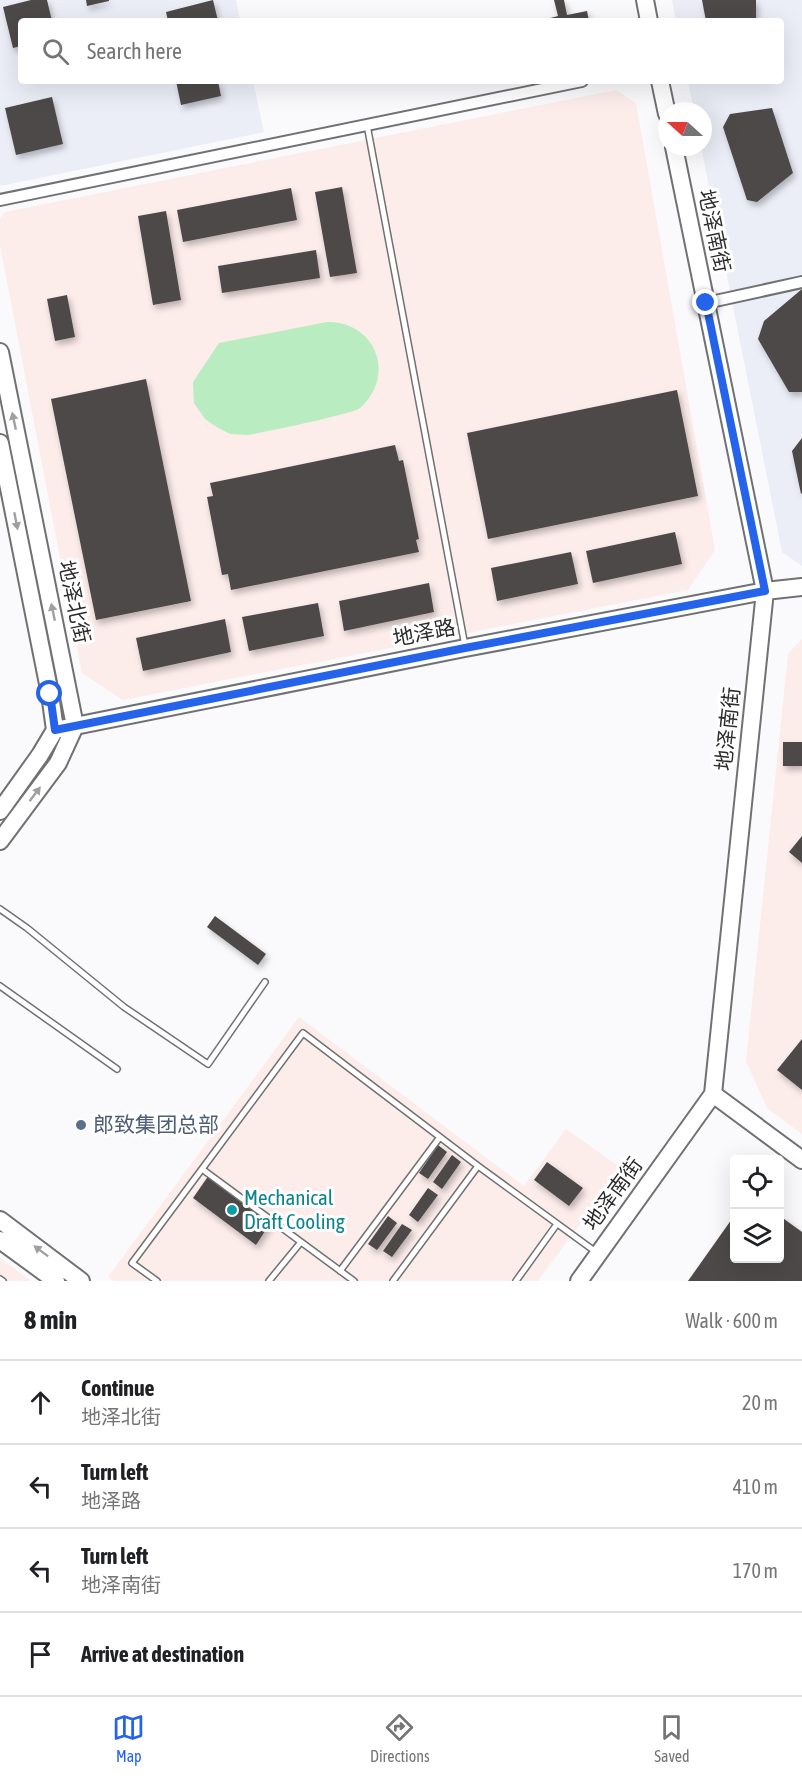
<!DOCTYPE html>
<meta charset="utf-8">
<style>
body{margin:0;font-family:"Asap Condensed","Noto Sans SC",sans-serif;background:#f6f6f6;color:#202124}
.controls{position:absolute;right:18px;bottom:18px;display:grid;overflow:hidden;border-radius:6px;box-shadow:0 6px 24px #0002}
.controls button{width:54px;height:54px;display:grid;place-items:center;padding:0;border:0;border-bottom:2px solid #e0e0e0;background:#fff;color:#202124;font:30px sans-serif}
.compass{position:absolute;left:658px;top:102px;width:54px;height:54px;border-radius:50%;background:#fff;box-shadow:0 6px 24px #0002;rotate:291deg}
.stop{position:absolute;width:18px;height:18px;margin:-14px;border:4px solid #2563eb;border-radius:50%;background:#fff}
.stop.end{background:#2563eb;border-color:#fff;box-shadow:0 2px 6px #0008}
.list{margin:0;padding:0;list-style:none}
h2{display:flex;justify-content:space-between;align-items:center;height:78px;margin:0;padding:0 24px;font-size:26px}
h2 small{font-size:20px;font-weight:400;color:#757577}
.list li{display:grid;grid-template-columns:39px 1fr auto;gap:18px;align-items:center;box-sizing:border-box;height:84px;padding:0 24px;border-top:2px solid #e0e0e0}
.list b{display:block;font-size:22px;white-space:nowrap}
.list p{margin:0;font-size:20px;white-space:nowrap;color:#757577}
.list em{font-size:20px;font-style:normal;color:#757577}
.icon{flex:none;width:33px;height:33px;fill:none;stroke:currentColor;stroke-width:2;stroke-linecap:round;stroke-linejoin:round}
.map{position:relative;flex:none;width:802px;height:1281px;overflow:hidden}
.search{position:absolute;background:#fff;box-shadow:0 6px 24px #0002;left:18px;right:18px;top:18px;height:66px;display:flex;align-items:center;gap:15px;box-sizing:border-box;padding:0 21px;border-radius:6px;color:#757577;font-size:22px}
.sheet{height:414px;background:#fff}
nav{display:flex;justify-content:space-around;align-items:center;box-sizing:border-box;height:84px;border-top:2px solid #e0e0e0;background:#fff;font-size:16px;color:#757577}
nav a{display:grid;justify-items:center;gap:3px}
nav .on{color:#2563eb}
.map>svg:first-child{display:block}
.built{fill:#ebeef7}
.industrial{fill:#fcecea}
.green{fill:#b9ecc0}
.building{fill:#4d4a4a;filter:url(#shadow)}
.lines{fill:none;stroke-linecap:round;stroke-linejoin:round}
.lane-casing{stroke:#707173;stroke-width:8}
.street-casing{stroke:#707173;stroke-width:14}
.secondary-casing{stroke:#707173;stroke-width:20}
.lane{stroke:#fff;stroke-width:5}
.street{stroke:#fff;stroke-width:10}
.secondary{stroke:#fff;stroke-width:16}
.oneway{fill:#a0a0a0}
.route{stroke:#2563eb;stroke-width:8}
.service-dot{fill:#5c6f8a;stroke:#fff;stroke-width:2}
.culture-dot{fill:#0f9aa8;stroke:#fff;stroke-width:2}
.labels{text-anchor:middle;stroke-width:6;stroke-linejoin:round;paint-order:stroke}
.street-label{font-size:21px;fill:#2c2c2d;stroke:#fff}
.service-label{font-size:21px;fill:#4e5e75;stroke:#fff;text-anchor:start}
.culture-label{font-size:21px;fill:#0d838f;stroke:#fff;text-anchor:start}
</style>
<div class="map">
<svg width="802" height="1281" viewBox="0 0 802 1281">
<defs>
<filter id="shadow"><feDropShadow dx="2.5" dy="4" stdDeviation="3" flood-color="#0004"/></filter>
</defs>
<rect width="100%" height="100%" fill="#fafafd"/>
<path class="built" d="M 0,0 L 236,0 L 240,21 L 21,21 L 21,81 L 253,81 L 264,132 L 0,186 Z
M 672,0 L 802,0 L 802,566 L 782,552 L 701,147 L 703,147 L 703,111 L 694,111 L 688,81 L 781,81 L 781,21 L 676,21 Z"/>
<path class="industrial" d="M 616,90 L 636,103 L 715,550 L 688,590 L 123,700 L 82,673 L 0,245 L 0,220 L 5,212 Z
M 802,639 L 802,1134 L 767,1108 L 746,1061 L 788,654 Z
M 299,1017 L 524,1186 L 566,1129 L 621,1168 L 538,1281 L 114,1281 L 108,1277 Z
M 0,1258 L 31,1281 L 0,1281 Z"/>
<path class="green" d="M 327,322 C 375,321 397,375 360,408 C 352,414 265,432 248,435 L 230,434 L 215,426 L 205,419 L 194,403 L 193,382 L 219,343 Z"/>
<path class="building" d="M 31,0 L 47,0 L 52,21 L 21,21 L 21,46 L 13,48 L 3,7 Z
M 86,0 L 109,0 L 109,1 L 87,6 Z
M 213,0 L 218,21 L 168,21 L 166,12 Z
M 554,0 L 564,0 L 567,15 L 587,11 L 589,21 L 539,21 L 558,16 Z
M 702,0 L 756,0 L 756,21 L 706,21 Z
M 176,81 L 218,81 L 221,96 L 181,105 Z
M 52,97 L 63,144 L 16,155 L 5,108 Z
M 772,108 L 793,173 L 757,202 L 747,200 L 723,127 L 730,114 Z
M 342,187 L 357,273 L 330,277 L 315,192 Z
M 291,188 L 297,220 L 183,242 L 177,210 Z
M 166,211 L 181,300 L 153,305 L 138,216 Z
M 316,250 L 320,278 L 222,293 L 218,266 Z
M 802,289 L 802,392 L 789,392 L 758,339 L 764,321 Z
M 67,295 L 75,337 L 55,341 L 47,299 Z
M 146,379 L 191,601 L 96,620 L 51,399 Z
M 677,390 L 698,496 L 488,539 L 467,433 Z
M 802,438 L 802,493 L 801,494 L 792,451 Z
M 395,445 L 399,461 L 403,460 L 419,539 L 416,540 L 419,552 L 231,590 L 228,574 L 222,575 L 207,497 L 213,496 L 210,483 Z
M 675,532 L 682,564 L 593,583 L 586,551 Z
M 571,552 L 578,584 L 497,601 L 491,568 Z
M 429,583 L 434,612 L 344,631 L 339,601 Z
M 318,603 L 324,636 L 249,651 L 242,617 Z
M 225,619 L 231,652 L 143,671 L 136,638 Z
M 783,742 L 802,742 L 802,766 L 783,766 Z
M 802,836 L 802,863 L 789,852 Z
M 215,916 L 266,954 L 258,965 L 207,927 Z
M 802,1039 L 802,1090 L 777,1070 Z
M 438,1145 L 447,1152 L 428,1179 L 419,1173 Z
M 452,1155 L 461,1162 L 442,1189 L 433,1182 Z
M 547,1162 L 583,1188 L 569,1206 L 534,1180 Z
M 209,1175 L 271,1222 L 256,1245 L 193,1198 Z
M 428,1188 L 438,1195 L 418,1222 L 409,1215 Z
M 388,1216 L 397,1223 L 377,1250 L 368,1244 Z
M 734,1216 L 734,1258 L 780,1258 L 780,1216 L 802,1232 L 802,1281 L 688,1281 Z
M 402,1224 L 412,1230 L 392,1257 L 383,1251 Z"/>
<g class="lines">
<defs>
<path id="lane" d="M 367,125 L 465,646
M 0,909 L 27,928 L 124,1007 L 208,1064 L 265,982
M 0,986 L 117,1069
M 340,1271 L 440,1137
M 0,1279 L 3,1281
M 157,1281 L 132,1263 L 202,1169
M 269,1281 L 301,1242
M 354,1281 L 202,1169 L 303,1033 L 478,1166
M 393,1281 L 478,1166 L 596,1252
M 516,1281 L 557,1224"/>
<path id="street" d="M 0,200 L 582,81
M 706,303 L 802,282"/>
<path id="secondary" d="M 645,0 L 649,21
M 660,81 L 667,114
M 0,352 L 75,726 L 58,763 L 0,841
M 0,443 L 50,694 L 55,730 L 40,755 L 0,811
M 55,730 L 465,648 L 765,591 L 802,587
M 713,1094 L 802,1160
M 0,1220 L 81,1281
M 0,1240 L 56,1281
M 579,1281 L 713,1094 L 765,591 L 674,147"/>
</defs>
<use href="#lane" class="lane-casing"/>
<use href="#street" class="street-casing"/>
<use href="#secondary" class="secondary-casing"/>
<use href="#lane" class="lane"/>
<use href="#street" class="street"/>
<use href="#secondary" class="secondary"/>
</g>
<defs><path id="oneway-solid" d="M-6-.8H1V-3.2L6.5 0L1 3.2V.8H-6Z" transform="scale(1.5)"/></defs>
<g class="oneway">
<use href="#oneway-solid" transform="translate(14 421) rotate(-102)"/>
<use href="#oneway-solid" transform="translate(16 521) rotate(79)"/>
<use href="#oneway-solid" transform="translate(53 612) rotate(-102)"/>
<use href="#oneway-solid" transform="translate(35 794) rotate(-53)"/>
<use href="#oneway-solid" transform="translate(41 1251) rotate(-143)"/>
</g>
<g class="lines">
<path class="route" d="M 50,694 L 55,730 L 465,648 L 765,591 L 706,303"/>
</g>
<circle class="service-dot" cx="81" cy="1125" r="6"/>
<circle class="culture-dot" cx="232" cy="1210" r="6"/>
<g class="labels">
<g class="street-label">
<text transform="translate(714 231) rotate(78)" y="7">地泽南街</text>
<text transform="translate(74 602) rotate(78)" y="7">地泽北街</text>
<text transform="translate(424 633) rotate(-11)" y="7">地泽路</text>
<text transform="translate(728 729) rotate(-84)" y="7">地泽南街</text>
<text transform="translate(613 1194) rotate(-54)" y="7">地泽南街</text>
</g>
<g class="service-label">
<text x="93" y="1132">郎致集团总部</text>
</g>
<g class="culture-label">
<text x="244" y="1205">Mechanical<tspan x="244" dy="24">Draft Cooling</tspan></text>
</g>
</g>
</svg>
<div class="controls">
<button><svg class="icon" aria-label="locate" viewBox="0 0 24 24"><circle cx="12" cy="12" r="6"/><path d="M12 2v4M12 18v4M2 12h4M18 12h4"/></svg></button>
<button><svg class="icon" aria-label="layers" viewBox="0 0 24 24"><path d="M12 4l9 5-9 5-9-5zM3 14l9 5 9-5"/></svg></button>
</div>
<svg class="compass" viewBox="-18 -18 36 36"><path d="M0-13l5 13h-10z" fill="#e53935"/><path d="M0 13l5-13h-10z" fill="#757577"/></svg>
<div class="stop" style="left:50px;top:694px"></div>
<div class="stop end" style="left:706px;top:303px"></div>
<div class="search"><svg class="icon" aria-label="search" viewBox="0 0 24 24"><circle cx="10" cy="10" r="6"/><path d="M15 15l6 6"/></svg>Search here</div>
</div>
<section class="sheet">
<h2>8 min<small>Walk · 600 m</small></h2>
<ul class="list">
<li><svg class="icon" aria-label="ahead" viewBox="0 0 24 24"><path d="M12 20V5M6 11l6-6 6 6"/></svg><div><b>Continue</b><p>地泽北街</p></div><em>20 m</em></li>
<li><svg class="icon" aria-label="left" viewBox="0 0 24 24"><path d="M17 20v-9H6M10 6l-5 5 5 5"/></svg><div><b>Turn left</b><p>地泽路</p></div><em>410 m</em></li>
<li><svg class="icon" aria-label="left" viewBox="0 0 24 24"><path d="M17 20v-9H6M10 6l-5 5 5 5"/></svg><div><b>Turn left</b><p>地泽南街</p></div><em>170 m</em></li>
<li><svg class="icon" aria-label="arrive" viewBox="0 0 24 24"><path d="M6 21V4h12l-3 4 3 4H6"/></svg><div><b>Arrive at destination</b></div></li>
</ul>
</section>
<nav>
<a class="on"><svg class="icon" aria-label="map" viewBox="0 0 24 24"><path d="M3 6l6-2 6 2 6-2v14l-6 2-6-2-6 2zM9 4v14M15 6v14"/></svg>Map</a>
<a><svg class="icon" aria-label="directions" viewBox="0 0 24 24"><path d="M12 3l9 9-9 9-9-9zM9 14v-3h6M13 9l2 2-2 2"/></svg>Directions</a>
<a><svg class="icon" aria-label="saved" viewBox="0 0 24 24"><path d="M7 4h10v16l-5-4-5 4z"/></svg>Saved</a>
</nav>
